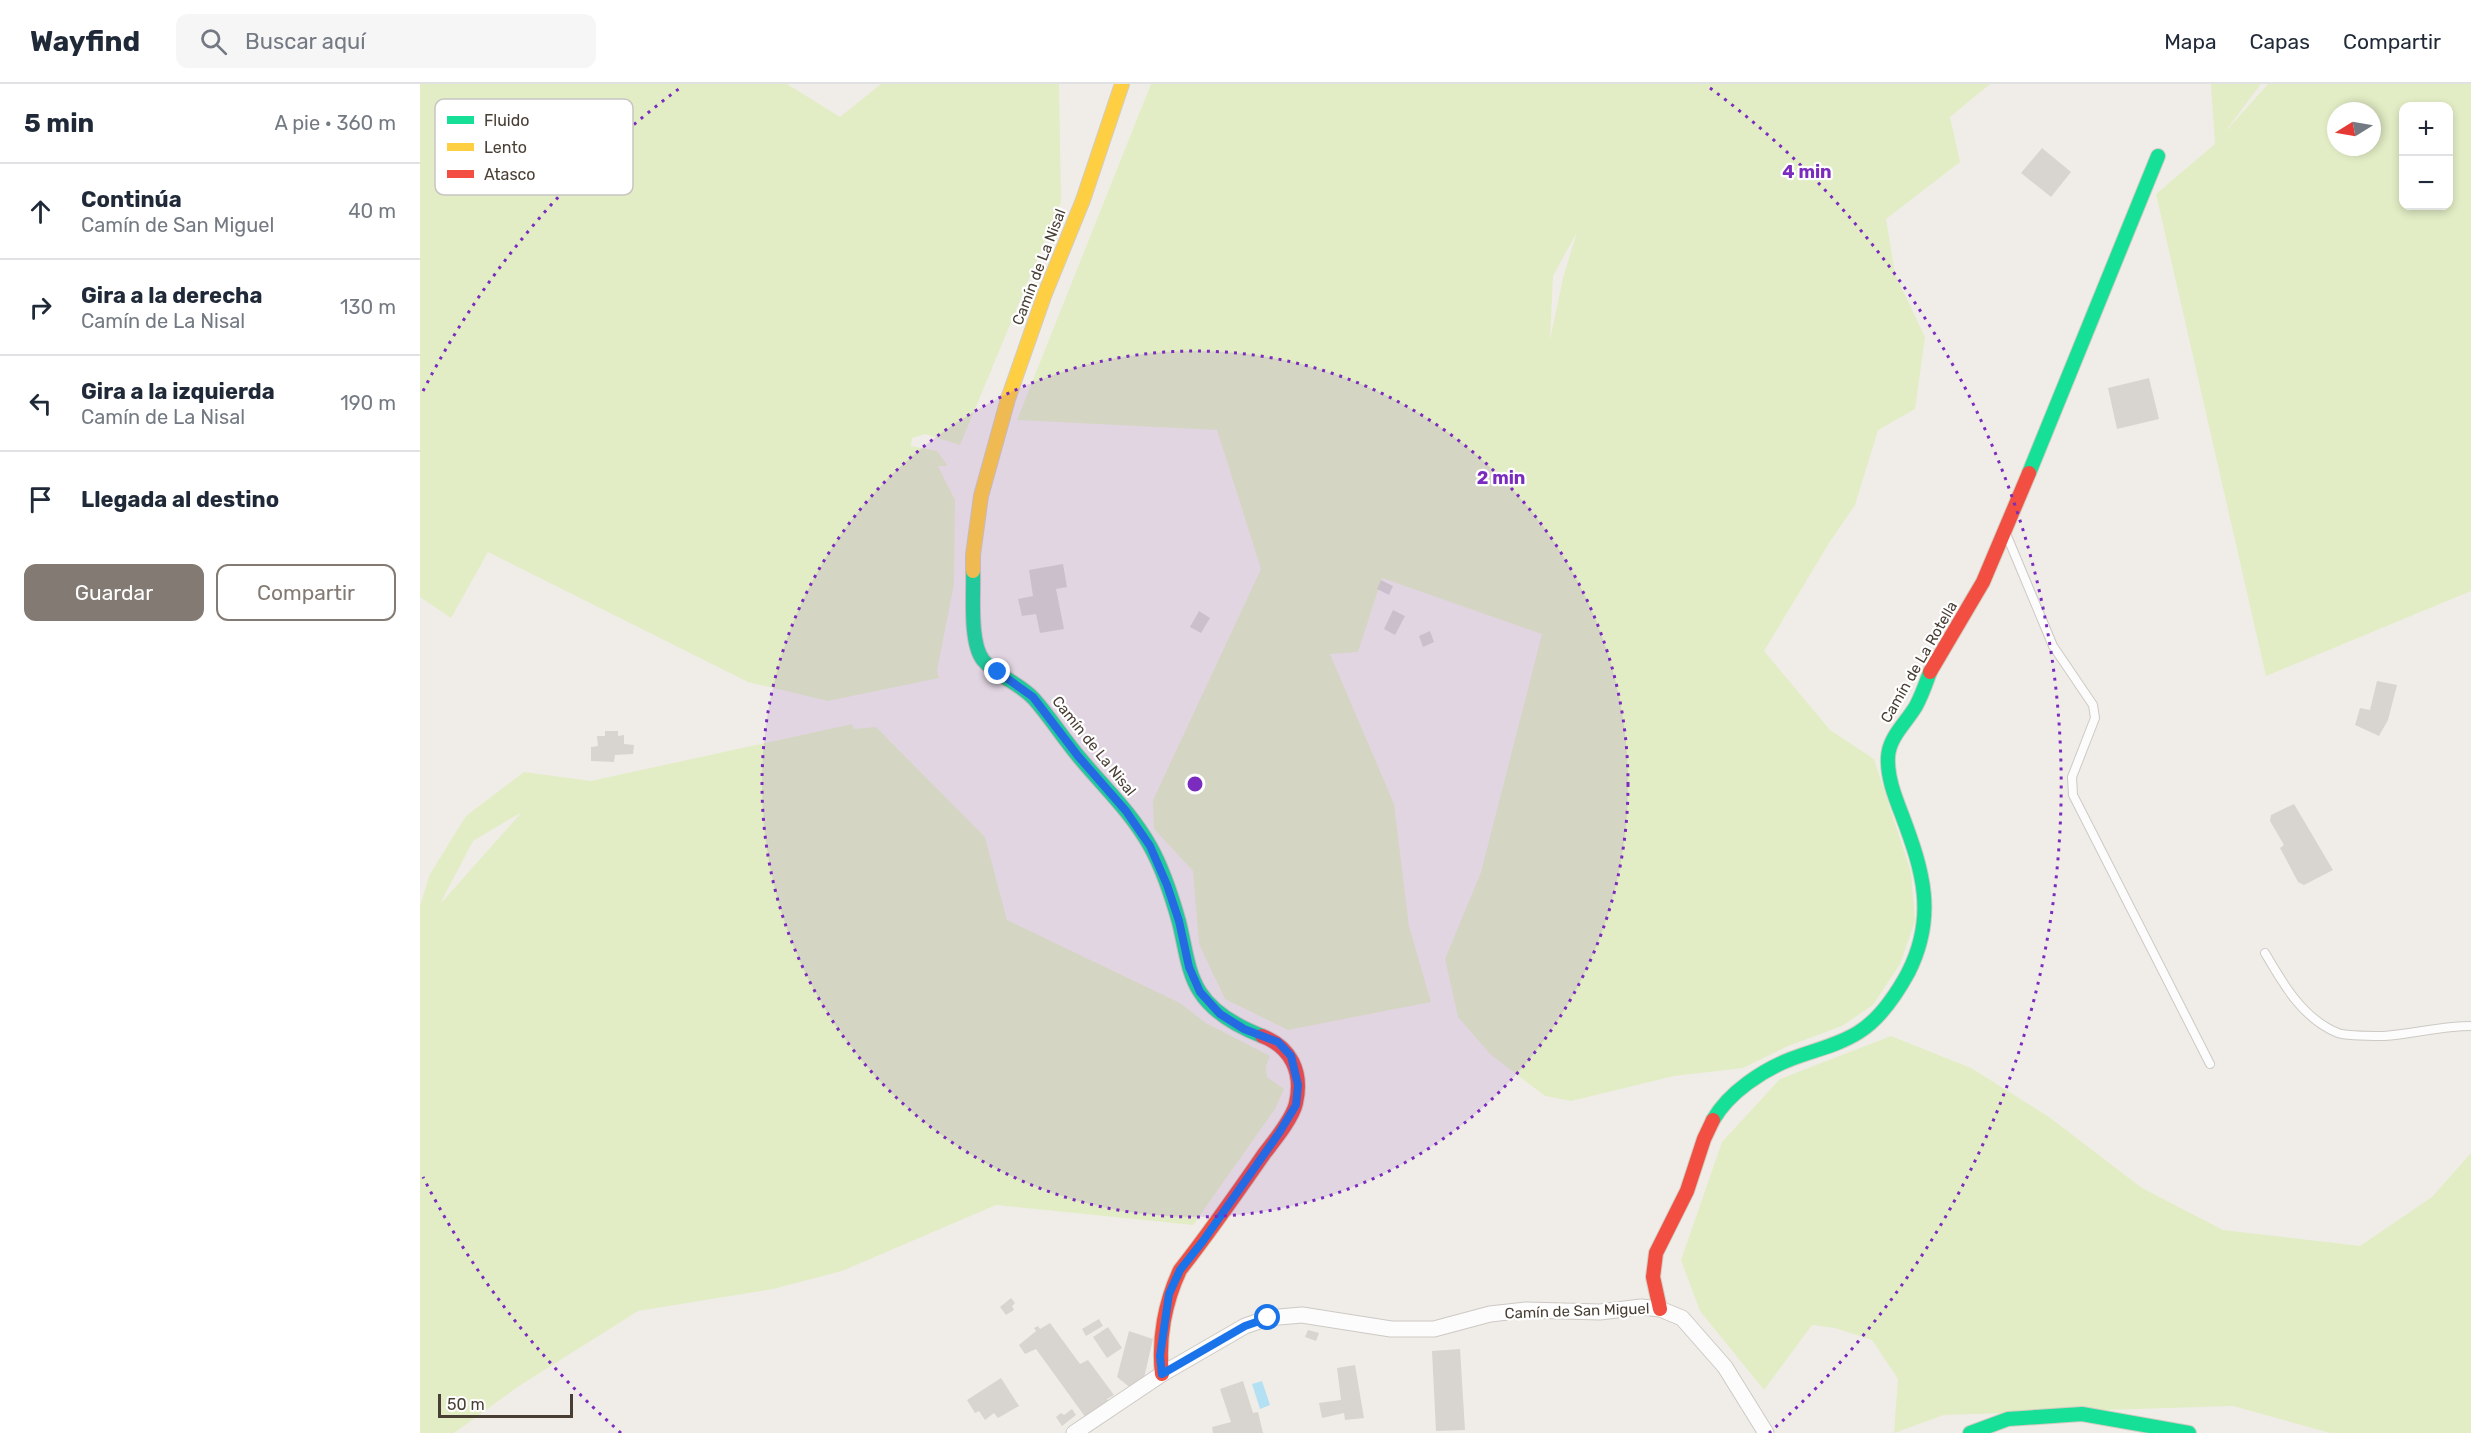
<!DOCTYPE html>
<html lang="es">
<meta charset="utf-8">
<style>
body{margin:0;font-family:Rubik,sans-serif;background:#f6f6f7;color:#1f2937}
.controls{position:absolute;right:18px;top:18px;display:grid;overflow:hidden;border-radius:12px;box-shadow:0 3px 9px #0003}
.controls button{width:54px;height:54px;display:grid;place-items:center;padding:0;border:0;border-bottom:2px solid #e0e1e3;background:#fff;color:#1f2937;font:30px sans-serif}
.compass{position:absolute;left:1907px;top:18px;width:54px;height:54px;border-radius:50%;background:#fff;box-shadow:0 3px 9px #0003;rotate:259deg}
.scale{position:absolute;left:18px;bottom:15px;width:135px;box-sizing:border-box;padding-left:6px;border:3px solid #483e34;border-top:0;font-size:16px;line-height:21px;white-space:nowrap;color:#483e34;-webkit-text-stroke:4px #fff;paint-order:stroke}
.stop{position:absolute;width:18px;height:18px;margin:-14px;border:4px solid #1a73e8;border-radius:50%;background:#fff}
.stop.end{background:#1a73e8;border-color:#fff;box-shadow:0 2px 6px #0008}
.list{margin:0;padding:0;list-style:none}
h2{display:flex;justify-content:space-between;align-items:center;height:78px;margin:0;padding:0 24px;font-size:26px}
h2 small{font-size:20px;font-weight:400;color:#747a83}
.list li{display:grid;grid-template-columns:39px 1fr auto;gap:18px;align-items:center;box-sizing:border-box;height:96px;padding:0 24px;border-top:2px solid #e0e1e3}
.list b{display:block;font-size:22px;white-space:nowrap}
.list p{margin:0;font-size:20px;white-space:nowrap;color:#747a83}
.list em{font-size:20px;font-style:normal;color:#747a83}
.actions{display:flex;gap:12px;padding:18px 24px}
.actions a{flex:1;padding:14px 0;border:2px solid #837b73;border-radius:12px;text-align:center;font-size:21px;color:#837b73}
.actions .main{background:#837b73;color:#fff}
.icon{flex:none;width:33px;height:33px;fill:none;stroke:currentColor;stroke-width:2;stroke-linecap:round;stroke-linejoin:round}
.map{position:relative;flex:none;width:2051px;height:1349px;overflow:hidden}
header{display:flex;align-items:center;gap:36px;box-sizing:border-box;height:84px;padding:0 30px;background:#fff;border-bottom:2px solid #e0e1e3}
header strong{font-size:28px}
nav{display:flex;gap:33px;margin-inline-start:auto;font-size:21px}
.search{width:420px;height:54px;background:#f6f6f7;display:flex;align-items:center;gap:15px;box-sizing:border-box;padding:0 21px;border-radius:12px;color:#747a83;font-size:22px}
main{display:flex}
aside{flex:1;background:#fff}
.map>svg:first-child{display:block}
.green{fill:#e2edc5;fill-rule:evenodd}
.water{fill:#b4e0f3}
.building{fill:#d8d4cf}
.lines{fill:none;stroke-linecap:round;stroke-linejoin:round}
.lane-casing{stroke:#cdc9c4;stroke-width:10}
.street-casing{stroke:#cdc9c4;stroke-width:17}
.fast-casing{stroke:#d2ccc0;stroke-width:16}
.slow-casing{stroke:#d2ccc0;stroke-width:16}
.jam-casing{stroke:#d2ccc0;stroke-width:16}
.lane{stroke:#fdfcfc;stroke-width:8}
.street{stroke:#fdfcfc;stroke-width:15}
.fast{stroke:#16e098;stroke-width:14}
.slow{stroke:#ffcf43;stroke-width:14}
.jam{stroke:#f24e42;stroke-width:14}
.route{stroke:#1a73e8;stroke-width:8}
.ring{fill:none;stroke:#7b2cbf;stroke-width:3;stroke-dasharray:3 6}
.labels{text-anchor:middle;stroke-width:4.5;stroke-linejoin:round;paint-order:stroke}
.street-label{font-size:15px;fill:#483e34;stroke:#fff}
.key{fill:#fff;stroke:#c8c5c2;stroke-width:1.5}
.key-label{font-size:16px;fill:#483e34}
.centre{fill:#7b2cbf;stroke:#fff;stroke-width:3}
.ring-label{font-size:18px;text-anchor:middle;font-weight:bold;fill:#7b2cbf;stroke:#fff;stroke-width:4.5;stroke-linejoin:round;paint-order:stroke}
</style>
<header>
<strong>Wayfind</strong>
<div class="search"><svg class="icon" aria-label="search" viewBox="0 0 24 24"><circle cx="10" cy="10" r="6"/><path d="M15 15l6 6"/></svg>Buscar aquí</div>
<nav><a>Mapa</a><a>Capas</a><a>Compartir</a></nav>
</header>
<main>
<aside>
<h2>5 min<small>A pie · 360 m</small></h2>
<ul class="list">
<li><svg class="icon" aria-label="ahead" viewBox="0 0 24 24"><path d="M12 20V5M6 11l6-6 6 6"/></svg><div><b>Continúa</b><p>Camín de San Miguel</p></div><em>40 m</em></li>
<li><svg class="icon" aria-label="right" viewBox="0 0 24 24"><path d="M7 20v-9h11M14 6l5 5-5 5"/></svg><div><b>Gira a la derecha</b><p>Camín de La Nisal</p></div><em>130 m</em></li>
<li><svg class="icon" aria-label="left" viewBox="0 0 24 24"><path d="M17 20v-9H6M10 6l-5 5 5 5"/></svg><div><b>Gira a la izquierda</b><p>Camín de La Nisal</p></div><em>190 m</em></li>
<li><svg class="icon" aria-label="arrive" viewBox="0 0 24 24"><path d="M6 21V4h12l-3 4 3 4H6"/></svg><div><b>Llegada al destino</b></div></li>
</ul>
<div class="actions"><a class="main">Guardar</a><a>Compartir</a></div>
</aside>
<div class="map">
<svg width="2051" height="1349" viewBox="0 0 2051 1349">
<rect width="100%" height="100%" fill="#f0ede8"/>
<path class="green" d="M 0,0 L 367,0 L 420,33 L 461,0 L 639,0 L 641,118 L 540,361 L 505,350 L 492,354 L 491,362 L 517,367 L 528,382 L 518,382 L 535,416 L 534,500 L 517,587 L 519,594 L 408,617 L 328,598 L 68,468 L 31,534 L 0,513 Z
M 731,0 L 1570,0 L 1530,33 L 1540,78 L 1466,135 L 1475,190 L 1505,253 L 1495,325 L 1458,346 L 1435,421 L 1409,459 L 1344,567 L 1410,646 L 1454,675 L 1491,788 L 1495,837 L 1480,880 L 1453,921 L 1422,942 L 1368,962 L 1323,984 L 1254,992 L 1151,1017 L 1125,1012 L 1071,971 L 1038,933 L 1025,875 L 1061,788 L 1122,550 L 962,494 L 938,568 L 910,570 L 974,720 L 989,842 L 1011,918 L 868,946 L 805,915 L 779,860 L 773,787 L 734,745 L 733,716 L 841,485 L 797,346 L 597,336 ZM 1157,148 L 1143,194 L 1130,256 L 1133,192 Z
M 1791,0 L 1841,0 L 1804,49 L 1848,0 L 2051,0 L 2051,507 L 1846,592 L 1736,110 L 1795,60 ZM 1984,22 L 2028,22 L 2028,122 L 1984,122 ZM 1916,27 L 1952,27 L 1952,63 L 1916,63 Z
M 432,640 L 434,645 L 456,643 L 565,753 L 587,836 L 760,919 L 786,939 L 850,972 L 846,982 L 847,993 L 864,1005 L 855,1025 L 773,1141 L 576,1121 L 422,1187 L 353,1205 L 218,1227 L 99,1302 L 34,1349 L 0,1349 L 0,822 L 10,790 L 46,732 L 104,688 L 171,697 ZM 102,728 L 22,818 L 21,818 L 53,757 Z
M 1471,952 L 1551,984 L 1629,1033 L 1722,1104 L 1803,1146 L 1940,1162 L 2012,1113 L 2051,1069 L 2051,1349 L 1910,1349 L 1813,1322 L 1524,1331 L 1474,1349 L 1478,1295 L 1452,1256 L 1415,1244 L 1392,1241 L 1344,1306 L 1280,1227 L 1261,1176 L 1302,1058 L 1360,995 Z"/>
<path class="water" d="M 842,1297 L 850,1321 L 840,1325 L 832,1300 Z"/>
<path class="building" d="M 1622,64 L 1651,88 L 1631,113 L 1601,89 Z
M 1729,294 L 1739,335 L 1697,345 L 1688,304 Z
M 643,480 L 647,503 L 636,505 L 644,545 L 620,549 L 616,530 L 602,532 L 598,515 L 613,512 L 609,486 Z
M 961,496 L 973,502 L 969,511 L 957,505 Z
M 973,526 L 985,532 L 975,551 L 964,545 Z
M 779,527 L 790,534 L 781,549 L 770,543 Z
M 1010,547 L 1014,558 L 1003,563 L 999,552 Z
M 1957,597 L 1977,601 L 1968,636 L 1959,652 L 1935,641 L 1940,624 L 1950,626 Z
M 185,647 L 198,647 L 198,652 L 204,651 L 204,660 L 214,661 L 213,670 L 195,671 L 194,678 L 171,677 L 171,663 L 178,662 L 177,652 L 185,652 Z
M 1874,720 L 1913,786 L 1884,801 L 1878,798 L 1860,764 L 1864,761 L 1850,737 L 1851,731 Z
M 591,1214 L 595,1219 L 592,1222 L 594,1226 L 586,1231 L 580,1223 Z
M 679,1235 L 683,1242 L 666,1252 L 662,1245 Z
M 630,1239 L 660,1280 L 668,1276 L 694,1311 L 687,1315 L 689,1318 L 666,1334 L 616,1265 L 605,1270 L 599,1261 L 616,1247 L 614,1244 L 618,1242 L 620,1245 Z
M 688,1243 L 702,1264 L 687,1274 L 673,1253 Z
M 888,1246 L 899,1249 L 896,1257 L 885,1253 Z
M 709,1247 L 733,1255 L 724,1294 L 712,1305 L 697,1293 Z
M 1040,1265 L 1045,1346 L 1016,1347 L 1012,1267 Z
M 935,1281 L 944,1334 L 925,1336 L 924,1329 L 902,1334 L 899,1319 L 921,1316 L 917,1284 Z
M 581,1294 L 599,1322 L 578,1334 L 574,1329 L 565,1336 L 559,1327 L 555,1329 L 547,1316 Z
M 823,1297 L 833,1329 L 838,1328 L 843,1349 L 793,1349 L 792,1343 L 811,1338 L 800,1305 Z
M 652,1325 L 656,1331 L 642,1342 L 636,1333 L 641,1329 L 644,1331 Z"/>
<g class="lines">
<defs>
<path id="lane" d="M 1587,452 L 1633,562 L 1673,621 L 1675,634 L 1652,693 L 1653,711 L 1790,980
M 1845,869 C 1863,900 1883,935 1918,949 C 1927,952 1954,952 1964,952 C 1993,950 2021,942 2051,942"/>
<path id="street" d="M 654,1349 L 742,1290 L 825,1242 L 848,1234 L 882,1231 L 971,1245 L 1014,1245 L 1070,1230 L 1106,1226 L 1180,1228 L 1221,1223 L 1240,1225 L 1262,1234 L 1305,1283 L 1346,1349"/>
<path id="fast" d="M 1609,389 L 1738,72
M 553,487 C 554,509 549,558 563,576 C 576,592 600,599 614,615 C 630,633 643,654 659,673 C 683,702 711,728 730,762 C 743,785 752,813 759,838 C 765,861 767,888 780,908 C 794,930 819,943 842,952
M 1293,1036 C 1309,1008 1343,986 1371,975 C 1394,966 1419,961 1439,948 C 1461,934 1476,911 1488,889 C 1517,832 1503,787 1482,731 C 1475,713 1467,693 1468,673 C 1469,653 1486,639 1496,622 C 1502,611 1506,599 1510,588
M 1550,1349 L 1588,1335 L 1662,1330 L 1769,1349"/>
<path id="slow" d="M 553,487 L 553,471 L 561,412 L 588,315 L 624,212 L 663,116 L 702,0"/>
<path id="jam" d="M 1510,588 L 1563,498 L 1609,389
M 1240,1225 L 1233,1193 L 1236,1169 L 1267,1107 L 1284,1055 L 1293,1036
M 742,1290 C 738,1255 745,1218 760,1186 C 790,1148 817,1109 844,1070 C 854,1057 873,1034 876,1019 C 883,988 871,963 842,952"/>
</defs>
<use href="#lane" class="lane-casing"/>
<use href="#street" class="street-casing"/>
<use href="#fast" class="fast-casing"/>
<use href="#slow" class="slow-casing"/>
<use href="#jam" class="jam-casing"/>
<use href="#lane" class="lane"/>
<use href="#street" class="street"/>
<use href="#fast" class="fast"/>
<use href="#slow" class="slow"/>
<use href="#jam" class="jam"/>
</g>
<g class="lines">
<path class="route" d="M 578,588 L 613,613 L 658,672 L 706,727 L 730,762 L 747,801 L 759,837 L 769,883 L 780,908 L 800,930 L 824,945 L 858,958 L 871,972 L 878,1001 L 876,1021 L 859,1049 L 783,1157 L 760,1186 L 749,1210 L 740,1272 L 742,1290 L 825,1242 L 848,1234"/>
</g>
<circle cx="775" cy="700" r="433" fill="#7b2cbf" fill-opacity=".12"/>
<g class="ring">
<circle cx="775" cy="700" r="433"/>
<path d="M201 1349A866 866 0 0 1 3 1093M3 307A866 866 0 0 1 260 4M1290 4A866 866 0 0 1 1349 1349"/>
</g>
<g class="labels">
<g class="street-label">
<text transform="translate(619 183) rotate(-69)" y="5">Camín de La Nisal</text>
<text transform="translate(1499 578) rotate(-60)" y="5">Camín de La Rotella</text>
<text transform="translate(674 662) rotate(51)" y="5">Camín de La Nisal</text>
<text transform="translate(1157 1227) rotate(-2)" y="5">Camín de San Miguel</text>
</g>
</g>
<rect x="15" y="15" width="198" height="96" rx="9" class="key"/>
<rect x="27" y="32" width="27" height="8" fill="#16e098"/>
<rect x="27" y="59" width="27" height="8" fill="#ffcf43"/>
<rect x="27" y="86" width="27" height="8" fill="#f24e42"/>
<g class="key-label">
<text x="64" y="42">Fluido</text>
<text x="64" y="69">Lento</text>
<text x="64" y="96">Atasco</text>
</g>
<circle cx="775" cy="700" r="9" class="centre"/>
<g class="ring-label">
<text x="1387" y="94">4 min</text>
<text x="1081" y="400">2 min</text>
</g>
</svg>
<div class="controls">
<button>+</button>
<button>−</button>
</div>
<svg class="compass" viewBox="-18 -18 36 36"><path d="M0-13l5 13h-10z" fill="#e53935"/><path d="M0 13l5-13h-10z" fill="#747a83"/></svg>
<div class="scale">50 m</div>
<div class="stop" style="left:848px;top:1234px"></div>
<div class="stop end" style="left:578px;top:588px"></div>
</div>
</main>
